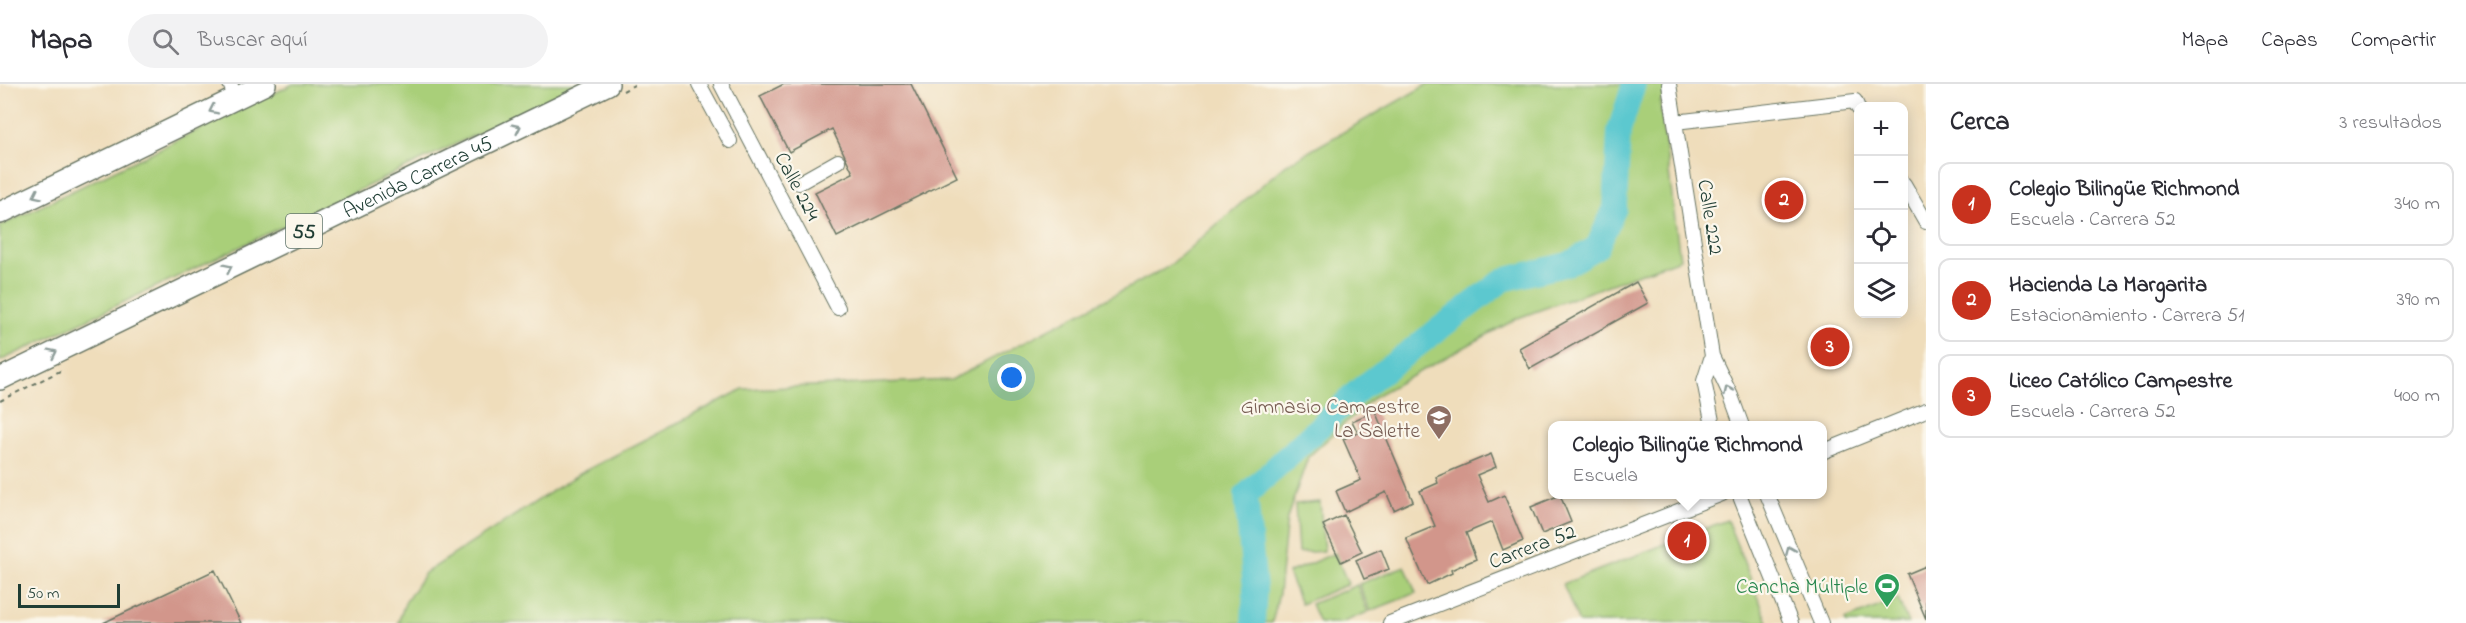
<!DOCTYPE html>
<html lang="es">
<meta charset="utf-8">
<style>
body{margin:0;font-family:"Indie Flower",sans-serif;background:#f2f2f3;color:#2b2b33}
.controls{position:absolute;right:18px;top:18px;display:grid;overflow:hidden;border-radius:12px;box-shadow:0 3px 15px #0003}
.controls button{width:54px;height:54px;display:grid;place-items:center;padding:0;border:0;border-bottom:2px solid #e1e1e2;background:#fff;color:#2b2b33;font:30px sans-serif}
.scale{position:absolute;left:18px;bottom:15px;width:102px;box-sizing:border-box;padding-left:6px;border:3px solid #1f3d34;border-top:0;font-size:16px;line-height:21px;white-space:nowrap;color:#1f3d34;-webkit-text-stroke:4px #fbf7ec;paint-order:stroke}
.you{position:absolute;left:1012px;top:294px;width:21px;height:21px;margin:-15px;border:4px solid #fff;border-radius:50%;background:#1a73e8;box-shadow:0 0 0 9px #1a73e833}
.badge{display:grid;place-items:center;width:39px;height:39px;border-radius:50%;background:#c8321e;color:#fff;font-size:20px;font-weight:700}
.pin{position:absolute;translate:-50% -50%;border:3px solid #fff;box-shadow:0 2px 6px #0006}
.popup{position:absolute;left:1548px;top:337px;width:279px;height:78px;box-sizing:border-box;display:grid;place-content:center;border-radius:12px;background:#fff;filter:drop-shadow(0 2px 4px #0005);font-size:20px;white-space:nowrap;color:#7c7c81}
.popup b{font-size:22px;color:#2b2b33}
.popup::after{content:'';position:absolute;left:50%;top:100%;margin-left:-12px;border:12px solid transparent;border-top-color:#fff}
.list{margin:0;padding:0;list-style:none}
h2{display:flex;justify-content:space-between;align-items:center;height:78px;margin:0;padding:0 24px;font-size:26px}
h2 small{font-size:20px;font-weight:400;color:#7c7c81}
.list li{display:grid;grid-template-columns:39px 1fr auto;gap:18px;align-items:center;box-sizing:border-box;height:84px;margin:0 12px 12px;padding:0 12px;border:2px solid #e1e1e2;border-radius:12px}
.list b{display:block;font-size:22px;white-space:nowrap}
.list p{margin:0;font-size:20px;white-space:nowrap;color:#7c7c81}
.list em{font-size:20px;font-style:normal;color:#7c7c81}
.icon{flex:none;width:33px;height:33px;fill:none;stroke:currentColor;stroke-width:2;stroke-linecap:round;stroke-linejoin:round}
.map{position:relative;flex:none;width:1926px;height:539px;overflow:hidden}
header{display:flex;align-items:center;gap:36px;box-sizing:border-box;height:84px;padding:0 30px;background:#fff;border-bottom:2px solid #e1e1e2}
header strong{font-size:28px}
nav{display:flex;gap:33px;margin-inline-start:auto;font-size:21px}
.search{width:420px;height:54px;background:#f2f2f3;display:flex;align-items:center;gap:15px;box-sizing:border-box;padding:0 21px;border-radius:33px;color:#7c7c81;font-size:22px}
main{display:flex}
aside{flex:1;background:#fff}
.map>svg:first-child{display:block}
.green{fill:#a9cf79;stroke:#648656;stroke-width:1.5}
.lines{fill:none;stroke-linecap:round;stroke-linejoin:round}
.river{stroke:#5bc8cf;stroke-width:24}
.building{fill:#d2968b}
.minor-casing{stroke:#687563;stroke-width:16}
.highway-casing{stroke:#687563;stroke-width:24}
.path{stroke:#687563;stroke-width:2;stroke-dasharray:4.5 4.5;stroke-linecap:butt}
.minor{stroke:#fff;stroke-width:14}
.highway{stroke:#fff;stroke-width:21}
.oneway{stroke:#8f9e9a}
.labels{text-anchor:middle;stroke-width:4.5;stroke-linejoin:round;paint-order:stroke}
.shield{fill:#fbf7ec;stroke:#61756b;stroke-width:1.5}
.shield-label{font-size:20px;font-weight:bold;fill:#1f3d34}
.street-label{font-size:21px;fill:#1f3d34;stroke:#fbf7ec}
.education-label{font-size:21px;fill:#785e54;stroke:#fbf7ec;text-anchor:end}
.leisure-label{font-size:21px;fill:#27864d;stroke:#fbf7ec;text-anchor:end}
</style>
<header>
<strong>Mapa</strong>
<div class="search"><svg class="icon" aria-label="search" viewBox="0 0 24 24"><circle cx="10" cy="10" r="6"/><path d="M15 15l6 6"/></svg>Buscar aquí</div>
<nav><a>Mapa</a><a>Capas</a><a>Compartir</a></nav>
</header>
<main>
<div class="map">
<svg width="1926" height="539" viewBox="0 0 1926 539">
<rect width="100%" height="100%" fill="#fbf7ec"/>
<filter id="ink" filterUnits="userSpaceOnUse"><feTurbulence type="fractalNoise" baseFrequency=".0167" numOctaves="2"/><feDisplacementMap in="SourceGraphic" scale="12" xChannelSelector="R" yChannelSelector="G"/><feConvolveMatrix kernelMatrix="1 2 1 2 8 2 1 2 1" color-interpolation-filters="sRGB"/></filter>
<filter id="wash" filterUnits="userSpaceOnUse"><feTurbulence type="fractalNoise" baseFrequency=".008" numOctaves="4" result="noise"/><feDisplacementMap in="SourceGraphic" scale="24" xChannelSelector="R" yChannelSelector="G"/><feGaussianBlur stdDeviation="1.35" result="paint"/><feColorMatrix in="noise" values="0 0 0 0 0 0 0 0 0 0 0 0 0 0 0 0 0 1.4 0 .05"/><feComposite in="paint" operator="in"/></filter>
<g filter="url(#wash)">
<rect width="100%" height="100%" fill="#efddbb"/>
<path class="green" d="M 293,0 L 582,0 L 0,277 L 0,142 Z
M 1428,0 L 1670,0 L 1660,19 L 1680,175 L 1518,234 L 1375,312 L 1308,373 L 1287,434 L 1279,509 L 1272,539 L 398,539 L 405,519 L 425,489 L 579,390 L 743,305 L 951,296 L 1168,183 L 1285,81 Z
M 1320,418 L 1324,467 L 1298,469 L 1295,420 Z
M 1727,436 L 1768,538 L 1579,539 L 1563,500 Z
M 1335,469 L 1348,500 L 1301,520 L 1288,489 Z
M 1405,482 L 1416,509 L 1370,527 L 1359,500 Z
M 1357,501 L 1368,528 L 1341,539 L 1319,539 L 1311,520 Z
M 1898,515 L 1908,539 L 1846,539 L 1845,536 Z"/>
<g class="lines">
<path class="river" d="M 1253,539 L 1255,505 L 1246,411 L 1359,306 L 1503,196 L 1568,180 L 1597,163 L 1615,124 L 1619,47 L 1634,0"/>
</g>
<g id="blocks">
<path class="building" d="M 784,0 L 911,0 L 957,93 L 837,153 L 815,108 L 853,89 L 832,45 L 789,68 L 760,12 Z
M 1636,198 L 1648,219 L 1530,285 L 1519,264 Z
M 1375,327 L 1413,417 L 1394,426 L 1386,408 L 1345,428 L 1336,407 L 1361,396 L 1343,355 L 1358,349 L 1352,337 Z
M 1491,370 L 1496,383 L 1477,391 L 1489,418 L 1504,411 L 1523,457 L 1503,466 L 1492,438 L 1466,449 L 1476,475 L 1451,486 L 1452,489 L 1427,501 L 1406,454 L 1435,442 L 1420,407 L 1438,399 L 1436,393 Z
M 1560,411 L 1571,438 L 1542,450 L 1531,423 Z
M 1344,431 L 1362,468 L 1341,478 L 1323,441 Z
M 1381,465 L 1389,485 L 1364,495 L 1356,476 Z
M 1926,482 L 1926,535 L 1907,490 Z
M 215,486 L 241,539 L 103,539 Z"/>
</g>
</g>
<g filter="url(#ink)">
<use href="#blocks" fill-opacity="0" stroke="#687563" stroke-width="1.5"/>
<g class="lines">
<defs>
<path id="minor" d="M 230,0 L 236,14
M 699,0 L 730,57
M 721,0 L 838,224
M 1669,0 L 1712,272 L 1731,312 L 1742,342
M 1675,38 L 1855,17 L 1858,24
M 799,99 L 838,77
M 1904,100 L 1926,138
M 1712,272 L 1704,297 L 1713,342
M 1822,368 L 1926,326
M 1739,410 L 1791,539
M 1767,410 L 1821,539
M 1390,539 L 1722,410"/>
<g id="highway">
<path d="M 0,129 L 265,0"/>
<path id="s1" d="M 0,295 L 608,0"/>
</g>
</defs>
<use href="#minor" class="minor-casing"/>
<use href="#highway" class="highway-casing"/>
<path class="path" d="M 623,7 L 636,0
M 0,317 L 64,285"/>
<use href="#minor" class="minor"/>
<use href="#highway" class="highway"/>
</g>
<defs><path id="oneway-chevron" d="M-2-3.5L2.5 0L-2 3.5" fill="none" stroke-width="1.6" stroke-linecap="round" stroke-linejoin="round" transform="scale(1.5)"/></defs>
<g class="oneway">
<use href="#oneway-chevron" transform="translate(213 26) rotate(154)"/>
<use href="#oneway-chevron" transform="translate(517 44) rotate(-26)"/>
<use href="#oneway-chevron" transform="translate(37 111) rotate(154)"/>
<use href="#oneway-chevron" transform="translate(228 184) rotate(-26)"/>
<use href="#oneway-chevron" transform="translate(53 269) rotate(-26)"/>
<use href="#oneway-chevron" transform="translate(1728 306) rotate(-115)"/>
<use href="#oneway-chevron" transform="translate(1790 466) rotate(-113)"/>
</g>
</g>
<defs>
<symbol id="school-pin" viewBox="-11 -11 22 30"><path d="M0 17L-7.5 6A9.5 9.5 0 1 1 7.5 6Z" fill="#8d6e63" stroke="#fbf7ec"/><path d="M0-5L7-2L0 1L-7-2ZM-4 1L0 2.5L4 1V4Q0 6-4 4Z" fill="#fff"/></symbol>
<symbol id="stadium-pin" viewBox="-11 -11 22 30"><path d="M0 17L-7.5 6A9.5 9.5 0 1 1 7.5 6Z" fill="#2e9e5b" stroke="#fbf7ec"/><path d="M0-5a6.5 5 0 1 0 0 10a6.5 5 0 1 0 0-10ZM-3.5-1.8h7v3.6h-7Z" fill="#fff"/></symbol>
</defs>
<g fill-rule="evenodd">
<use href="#school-pin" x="1424" y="319" width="30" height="40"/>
<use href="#stadium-pin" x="1872" y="487" width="30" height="40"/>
</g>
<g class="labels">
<rect class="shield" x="286" y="130" width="36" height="34" rx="4.5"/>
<g class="shield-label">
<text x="304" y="154">55</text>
</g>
<g class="street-label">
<text dy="7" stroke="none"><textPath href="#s1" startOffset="464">Avenida Carrera 45</textPath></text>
<text transform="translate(798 102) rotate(62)" y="7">Calle 224</text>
<text transform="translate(1711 133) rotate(81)" y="7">Calle 222</text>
<text transform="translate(1532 462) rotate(-21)" y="7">Carrera 52</text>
</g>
<g class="education-label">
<text x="1420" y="329">Gimnasio Campestre<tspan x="1420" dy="24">La Salette</tspan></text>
</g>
<g class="leisure-label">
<text x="1868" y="509">Cancha Múltiple</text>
</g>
</g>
</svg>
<div class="controls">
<button>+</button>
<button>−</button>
<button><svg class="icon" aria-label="locate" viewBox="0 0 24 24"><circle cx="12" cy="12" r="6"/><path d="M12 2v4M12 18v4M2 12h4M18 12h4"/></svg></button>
<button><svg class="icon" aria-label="layers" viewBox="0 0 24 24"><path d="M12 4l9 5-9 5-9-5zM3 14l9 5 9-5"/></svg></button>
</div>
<div class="scale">50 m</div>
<div class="you"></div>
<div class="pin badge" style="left:1687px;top:457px">1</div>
<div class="popup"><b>Colegio Bilingüe Richmond</b>Escuela</div>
<div class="pin badge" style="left:1784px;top:116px">2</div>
<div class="pin badge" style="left:1830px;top:263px">3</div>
</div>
<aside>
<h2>Cerca<small>3 resultados</small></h2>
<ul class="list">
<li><span class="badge">1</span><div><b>Colegio Bilingüe Richmond</b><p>Escuela · Carrera 52</p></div><em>340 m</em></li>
<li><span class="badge">2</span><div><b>Hacienda La Margarita</b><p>Estacionamiento · Carrera 51</p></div><em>390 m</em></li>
<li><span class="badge">3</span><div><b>Liceo Católico Campestre</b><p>Escuela · Carrera 52</p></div><em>400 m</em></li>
</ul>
</aside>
</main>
